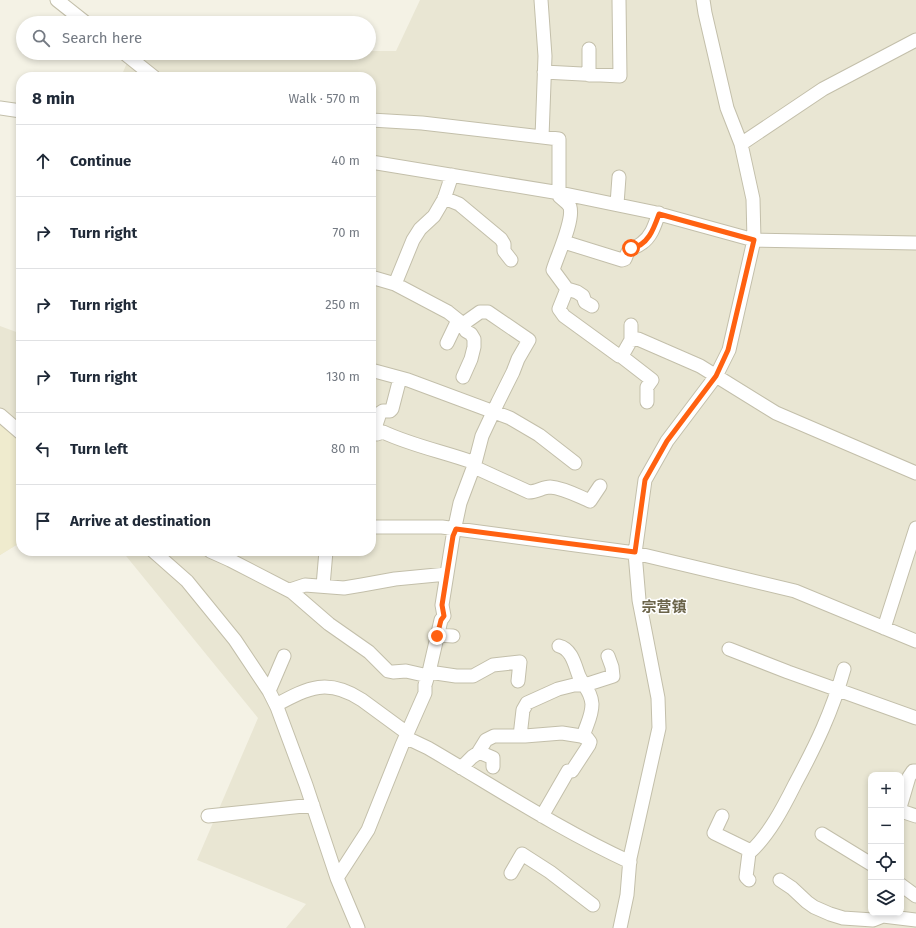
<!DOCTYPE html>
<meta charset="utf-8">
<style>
body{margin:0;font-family:"Fira Sans","Noto Sans SC",sans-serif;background:#f6f6f7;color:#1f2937}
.controls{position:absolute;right:12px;bottom:12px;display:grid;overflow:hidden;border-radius:8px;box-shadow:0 2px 6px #0003}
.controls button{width:36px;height:36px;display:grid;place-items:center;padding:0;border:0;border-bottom:1px solid #e0e1e3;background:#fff;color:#1f2937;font:20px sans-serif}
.stop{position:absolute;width:12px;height:12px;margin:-9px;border:3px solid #ff6111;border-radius:50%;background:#fff}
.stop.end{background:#ff6111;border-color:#fff;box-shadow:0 1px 4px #0008}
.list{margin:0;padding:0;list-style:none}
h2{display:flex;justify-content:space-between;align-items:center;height:52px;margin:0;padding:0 16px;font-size:17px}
h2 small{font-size:13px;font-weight:400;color:#747a83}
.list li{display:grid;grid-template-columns:26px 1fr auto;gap:12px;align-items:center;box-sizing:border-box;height:72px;padding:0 16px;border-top:1px solid #e0e1e3}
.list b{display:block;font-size:15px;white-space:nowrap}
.list em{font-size:13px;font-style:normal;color:#747a83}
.icon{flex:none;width:22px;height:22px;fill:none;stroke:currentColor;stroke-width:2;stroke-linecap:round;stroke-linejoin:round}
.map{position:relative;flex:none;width:916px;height:928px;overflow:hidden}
.search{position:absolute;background:#fff;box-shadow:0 2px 6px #0003;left:16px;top:16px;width:360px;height:44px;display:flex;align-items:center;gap:10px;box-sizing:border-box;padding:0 14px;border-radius:22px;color:#747a83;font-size:15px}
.panel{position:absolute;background:#fff;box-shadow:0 2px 6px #0003;left:16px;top:72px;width:360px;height:484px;border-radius:16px}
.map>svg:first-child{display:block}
.residential{fill:#e9e6d3;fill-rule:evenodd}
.education{fill:#efebce}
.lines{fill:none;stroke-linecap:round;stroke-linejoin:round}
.minor-casing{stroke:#c3bfaa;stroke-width:15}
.minor{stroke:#fff;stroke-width:13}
.route{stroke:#ff6111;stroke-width:5}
.labels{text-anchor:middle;stroke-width:3;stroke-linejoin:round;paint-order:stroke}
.district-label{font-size:15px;font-weight:bold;fill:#6b644a;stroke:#fff}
</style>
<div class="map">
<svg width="916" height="928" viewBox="0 0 916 928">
<rect width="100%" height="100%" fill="#f4f2e5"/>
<path class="residential" d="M 420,0 L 916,0 L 916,928 L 286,928 L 306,904 L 197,860 L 258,718 L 122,551 L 371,551 L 371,77 L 121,77 L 131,53 L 369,53 L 369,51 L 396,51 ZM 871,775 L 901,775 L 901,913 L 871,913 Z
M 0,326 L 19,333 L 21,328 L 21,542 L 0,555 Z"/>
<path class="education" d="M 0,424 L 21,442 L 21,542 L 0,555 Z"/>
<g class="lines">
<defs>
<path id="minor" d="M 57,0 L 86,23
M 541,0 L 545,56 L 542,137
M 589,49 L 589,75
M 124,53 L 154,77
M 544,72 L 620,76 L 619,0
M 0,108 L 21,111
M 371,120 L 422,123 L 559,139 L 559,196 C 562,199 568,203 570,207 C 574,221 557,256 553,270 L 567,289 L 559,309 L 564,316 L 619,356 L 623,354 L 631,340 L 638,339 L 700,366 L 776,413 L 916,473
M 741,144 L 823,89 L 916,40
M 371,162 L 560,193 L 652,212 L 754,240 L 916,243
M 444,198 L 459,204 L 501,239 L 504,244 L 504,251 L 511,260
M 617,204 L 619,177
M 564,242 L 622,260 L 625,259 C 630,244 632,251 642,243 C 652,236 655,224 659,213
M 371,277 L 395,284 L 448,312 L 463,324 L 466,331 L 471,334 L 474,339 L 474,347 L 471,359 L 463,377
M 395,284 L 413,240 L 420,229 L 434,216 L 444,199 L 452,175
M 567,289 L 577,292 L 583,296 L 585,302 L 592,306
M 631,325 L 631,340
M 447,343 L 458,320
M 621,356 L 652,380 L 647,387 L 647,402
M 371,370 L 408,380 L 510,418 L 539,435 L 575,463
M 0,415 L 21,433
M 371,432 L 374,431 L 380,413 L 383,411 L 390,411 L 392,409 L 400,378
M 371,433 L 377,434 L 383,432 C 413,446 445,452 475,463
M 474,467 L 529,492 C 537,492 543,487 550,487 C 564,488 578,496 590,501 L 600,486
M 371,527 L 442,527 L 635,553 L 795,591 L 916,641
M 153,551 L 187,581 L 235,640 L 269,691 L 277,707 L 306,785 L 337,878 L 358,928
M 210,551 L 230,560 L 292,592 L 329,624 L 369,652 L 388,671 L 393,672 L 406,671 L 428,676
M 323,586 L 326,551
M 292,592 L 293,589 L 305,585 L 344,588 L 362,585 L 395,579 L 447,574
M 884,628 L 916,528
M 437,635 L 453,636
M 559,646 C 572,649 575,666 579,676 C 584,687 591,691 592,704 C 592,717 586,725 583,737
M 729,649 L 788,672 L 916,718
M 429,672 L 456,676 L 473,676 L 493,665 L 520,662 L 518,681
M 269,691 L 284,656
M 276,705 C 309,687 328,678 362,700 L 407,733
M 520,736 L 523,710 L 527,703 L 558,689 L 574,685 L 585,685 L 613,676 L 612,667 L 608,656
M 404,741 L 409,739 L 428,748 C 495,787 560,830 630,862
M 479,752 L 493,758 L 493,767
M 461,768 L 472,757 L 478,753 L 486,740 L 494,736 L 525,736 L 562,733 L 581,736 L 587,738 L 590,742 L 589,745 L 572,771 L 568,771 L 542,816
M 901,804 L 909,777 L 913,771 L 916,771
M 901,811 L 916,816
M 208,816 L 313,805
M 722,816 L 714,833 L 751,851
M 822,834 L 871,864
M 511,873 L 522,854 L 550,872 L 593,905
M 337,878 L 368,830 L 402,745 L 425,693 L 425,685 L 429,672 L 441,620 L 444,616 L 442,605 L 453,536 L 460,503 L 475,463 L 482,436 L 498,402 L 513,372 L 518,359 L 529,340 L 488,312 L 480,312 L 463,324
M 749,880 L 746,877 L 749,853 C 769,835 783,808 795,784 C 816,745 832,712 844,669
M 780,880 L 792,888 L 807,902 L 814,907 L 830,914 L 843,918 L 873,920 L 883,916 L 916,920
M 901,885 L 916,896
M 620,928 L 627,895 L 630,858 L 659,728 L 658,698 L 639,600 L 635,553 L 645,480 L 667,441 L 716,376 L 729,350 L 754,240 L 753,199 L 741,144 L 727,108 L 705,13 L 703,0"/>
</defs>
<use href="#minor" class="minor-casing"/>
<use href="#minor" class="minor"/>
</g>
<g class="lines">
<path class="route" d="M 437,636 L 441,620 L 444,616 L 442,605 L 453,536 L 456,529 L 635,552 L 645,480 L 667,441 L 716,376 L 728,350 L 754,240 L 659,214 C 654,228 648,246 631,248"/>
</g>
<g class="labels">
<g class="district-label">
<text x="664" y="612">宗营镇</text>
</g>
</g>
</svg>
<div class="controls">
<button>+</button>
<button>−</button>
<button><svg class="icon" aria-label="locate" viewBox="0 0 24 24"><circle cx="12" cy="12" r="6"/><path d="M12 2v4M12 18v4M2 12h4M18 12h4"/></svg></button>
<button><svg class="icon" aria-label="layers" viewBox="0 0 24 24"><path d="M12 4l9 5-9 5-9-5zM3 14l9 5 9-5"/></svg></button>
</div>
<div class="stop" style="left:631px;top:248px"></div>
<div class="stop end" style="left:437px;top:636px"></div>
<div class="search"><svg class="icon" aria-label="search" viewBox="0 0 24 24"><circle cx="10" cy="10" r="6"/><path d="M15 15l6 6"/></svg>Search here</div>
<section class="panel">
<h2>8 min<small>Walk · 570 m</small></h2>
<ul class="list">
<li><svg class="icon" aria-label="ahead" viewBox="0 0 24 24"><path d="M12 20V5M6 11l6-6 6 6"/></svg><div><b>Continue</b></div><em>40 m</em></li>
<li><svg class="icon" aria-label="right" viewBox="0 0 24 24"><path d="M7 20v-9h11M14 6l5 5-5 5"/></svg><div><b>Turn right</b></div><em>70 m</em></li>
<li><svg class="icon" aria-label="right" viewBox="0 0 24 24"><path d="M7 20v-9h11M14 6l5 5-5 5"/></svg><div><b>Turn right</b></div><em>250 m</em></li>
<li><svg class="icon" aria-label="right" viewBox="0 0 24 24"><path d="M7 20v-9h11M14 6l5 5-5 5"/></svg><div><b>Turn right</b></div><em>130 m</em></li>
<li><svg class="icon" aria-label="left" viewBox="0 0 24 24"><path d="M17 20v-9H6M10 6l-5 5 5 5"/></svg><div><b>Turn left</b></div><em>80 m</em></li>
<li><svg class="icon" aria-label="arrive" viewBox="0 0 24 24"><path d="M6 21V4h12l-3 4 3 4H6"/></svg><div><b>Arrive at destination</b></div></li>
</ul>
</section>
</div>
